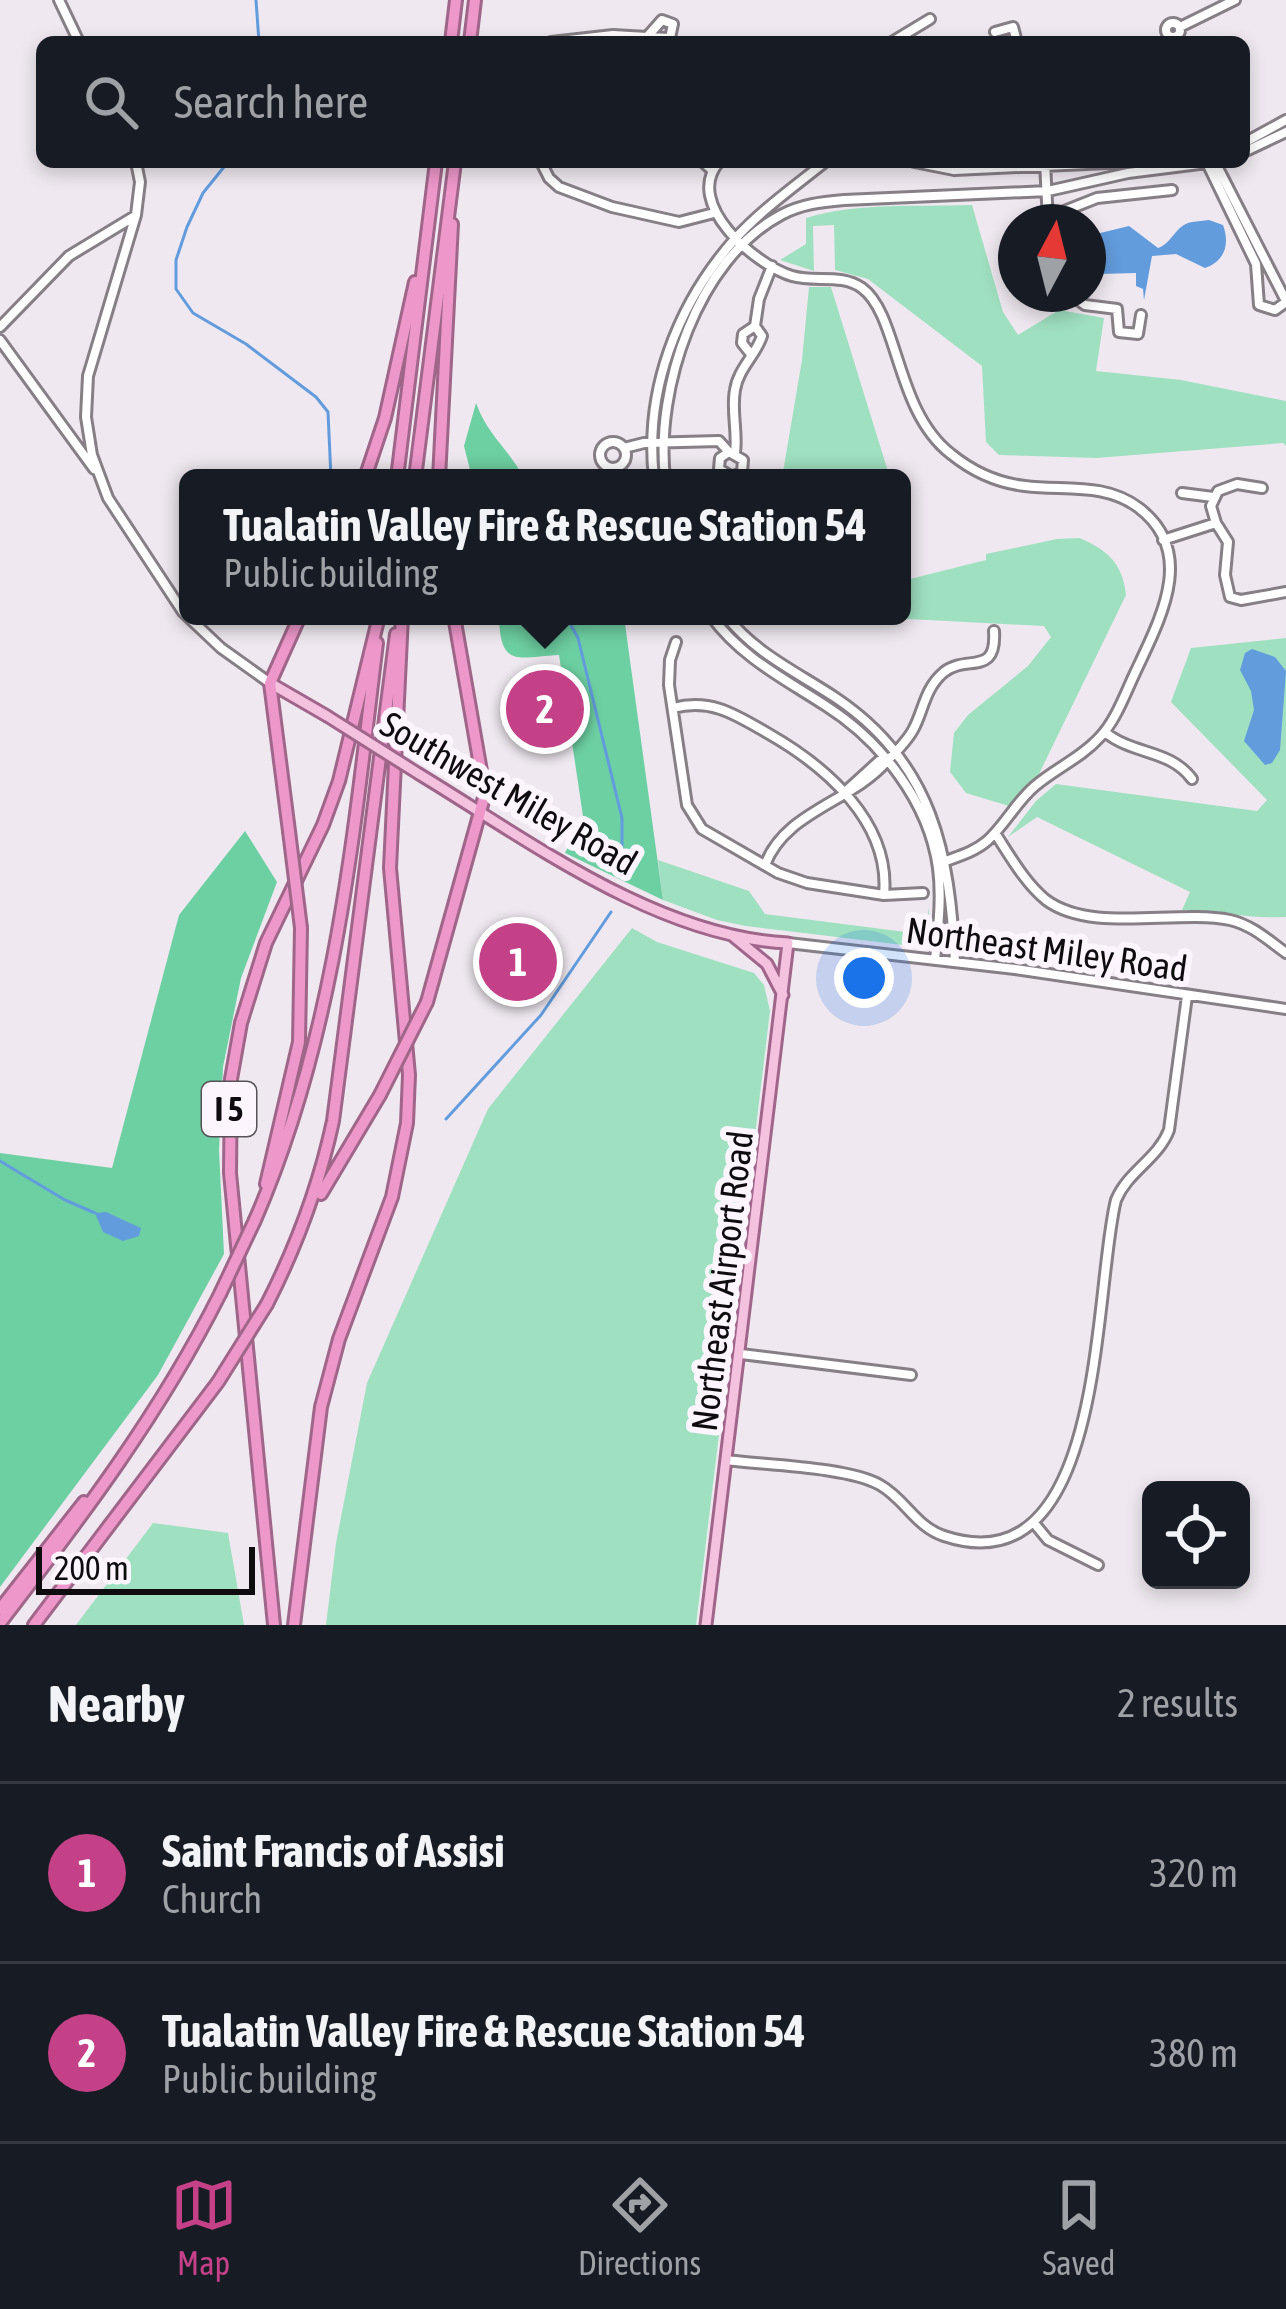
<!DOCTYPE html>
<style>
body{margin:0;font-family:"Asap Condensed",sans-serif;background:#242831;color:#f1f3f6}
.controls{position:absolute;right:36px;bottom:36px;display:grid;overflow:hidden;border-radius:18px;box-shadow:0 6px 18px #0003}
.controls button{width:108px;height:108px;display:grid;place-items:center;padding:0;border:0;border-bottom:3px solid #363941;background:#171b24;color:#f1f3f6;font:60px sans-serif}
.compass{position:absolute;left:998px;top:204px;width:108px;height:108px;border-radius:50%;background:#171b24;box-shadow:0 6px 18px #0003;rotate:7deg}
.scale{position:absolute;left:36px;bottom:30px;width:219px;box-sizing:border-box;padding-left:12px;border:6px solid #0e0c0f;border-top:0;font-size:33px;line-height:42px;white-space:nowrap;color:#0e0c0f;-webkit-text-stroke:9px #fcf5fd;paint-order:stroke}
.you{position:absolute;left:864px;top:978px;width:42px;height:42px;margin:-30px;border:9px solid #fff;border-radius:50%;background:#1a73e8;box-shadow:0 0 0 18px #1a73e833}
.badge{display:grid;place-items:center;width:78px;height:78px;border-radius:50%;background:#c44188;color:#fff;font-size:39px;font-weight:700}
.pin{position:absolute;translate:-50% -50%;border:6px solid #fff;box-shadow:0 3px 12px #0006}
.popup{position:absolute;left:179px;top:469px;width:732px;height:156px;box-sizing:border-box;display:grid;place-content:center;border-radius:18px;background:#171b24;filter:drop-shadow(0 3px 9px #0005);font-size:39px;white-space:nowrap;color:#9ea1a6}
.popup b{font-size:45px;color:#f1f3f6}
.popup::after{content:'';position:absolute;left:50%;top:100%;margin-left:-24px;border:24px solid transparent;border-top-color:#171b24}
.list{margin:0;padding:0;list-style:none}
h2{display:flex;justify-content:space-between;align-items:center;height:156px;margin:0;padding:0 48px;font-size:51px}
h2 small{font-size:39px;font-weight:400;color:#9ea1a6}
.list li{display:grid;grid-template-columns:78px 1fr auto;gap:36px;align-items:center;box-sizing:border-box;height:180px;padding:0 48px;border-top:3px solid #363941}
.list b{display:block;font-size:45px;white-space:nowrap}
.list p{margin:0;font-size:39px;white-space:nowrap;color:#9ea1a6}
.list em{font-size:39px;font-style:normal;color:#9ea1a6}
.icon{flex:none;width:66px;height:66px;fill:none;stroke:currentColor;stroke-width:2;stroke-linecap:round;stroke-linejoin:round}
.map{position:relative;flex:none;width:1286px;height:1625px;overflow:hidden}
.search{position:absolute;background:#171b24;box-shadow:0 6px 18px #0003;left:36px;right:36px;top:36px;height:132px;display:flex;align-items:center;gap:30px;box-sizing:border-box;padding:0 42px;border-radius:18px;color:#9ea1a6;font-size:45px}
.sheet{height:516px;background:#171b24}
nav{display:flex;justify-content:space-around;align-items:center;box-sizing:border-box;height:168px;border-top:3px solid #363941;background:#171b24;font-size:33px;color:#9ea1a6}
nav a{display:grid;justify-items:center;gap:6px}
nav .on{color:#c44188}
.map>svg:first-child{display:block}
.green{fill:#9fe0c0}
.forest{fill:#6dd0a2}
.water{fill:#629cdd}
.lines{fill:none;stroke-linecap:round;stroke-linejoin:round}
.stream{stroke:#629cdd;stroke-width:3}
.minor-casing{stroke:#867f86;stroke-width:14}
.major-casing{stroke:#9f6689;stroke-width:15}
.highway-casing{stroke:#9f6689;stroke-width:16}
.minor{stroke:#fff;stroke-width:8}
.major{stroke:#f4c1df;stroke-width:9}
.highway{stroke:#ed97ca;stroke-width:10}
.major-bridge-casing{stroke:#9f6689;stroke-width:15;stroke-linecap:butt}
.highway-bridge-casing{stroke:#9f6689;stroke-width:16;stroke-linecap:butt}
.major-bridge{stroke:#f4c1df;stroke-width:9}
.highway-bridge{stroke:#ed97ca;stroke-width:10}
.labels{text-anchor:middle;stroke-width:12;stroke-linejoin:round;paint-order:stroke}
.shield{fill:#fcf5fd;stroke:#555256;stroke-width:3}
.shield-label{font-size:33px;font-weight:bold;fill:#0e0c0f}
.street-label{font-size:36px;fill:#0e0c0f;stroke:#fcf5fd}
</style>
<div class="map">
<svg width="1286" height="1625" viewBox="0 0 1286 1625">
<rect width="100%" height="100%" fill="#efe8f0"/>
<path class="green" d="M 972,205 L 1003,312 L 1018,335 L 1059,310 L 1104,318 L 1096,371 L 1181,380 L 1286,401 L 1286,446 L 1283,443 L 1096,458 L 999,455 L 986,442 L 982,366 L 868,279 L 835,270 L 834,225 L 813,226 L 814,271 L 780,260 L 806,244 L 806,218 C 858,202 918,207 972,205 Z
M 809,287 L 831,287 L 890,478 L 782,478 L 802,360 Z
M 1079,538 C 1107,549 1123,564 1126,595 L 1038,776 L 1009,806 L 966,793 L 950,772 L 954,733 L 968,715 L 1028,666 L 1051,637 L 1044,626 L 851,616 L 902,616 L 902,581 L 986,560 L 986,554 L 1057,539 Z
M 1286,638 L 1286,917 C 1250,919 1218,911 1182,910 L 1190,892 L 1037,817 L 1008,837 L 1036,801 L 1056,784 L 1257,811 L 1267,800 L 1171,702 L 1191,648 Z
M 658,860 L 749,891 L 765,914 L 921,934 L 925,931 L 929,907 L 928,948 L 746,926 L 717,920 L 663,900 Z
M 632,928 L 657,942 L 754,973 L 764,985 L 770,1011 L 696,1625 L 326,1625 L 336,1543 L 367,1383 L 488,1109 Z
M 153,1523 L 228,1533 L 244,1625 L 76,1625 Z"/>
<path class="forest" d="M 476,403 C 488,436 508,448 524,478 L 472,478 L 464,446 Z
M 499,616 L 619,616 L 625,624 L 663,900 L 565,853 L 583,816 L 559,655 C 518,657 500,669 499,616 Z
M 245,831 L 277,882 L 241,978 L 223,1067 L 219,1150 L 224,1254 L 158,1375 L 0,1587 L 0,1153 L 112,1168 L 179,915 Z"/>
<path class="water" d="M 1192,222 L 1209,220 L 1223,225 C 1230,244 1225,261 1205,268 L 1176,254 L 1152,256 L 1144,300 L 1143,289 L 1136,286 L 1136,273 L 1100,274 L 1099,266 L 1088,254 L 1088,236 L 1129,226 L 1158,248 C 1173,243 1175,225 1192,222 Z
M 1252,649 L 1275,657 L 1286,671 L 1280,750 L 1272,763 L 1265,765 L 1244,741 L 1254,710 L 1251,691 L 1240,670 L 1245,653 Z
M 106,1212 L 141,1228 L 139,1236 L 123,1241 L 103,1232 L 95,1213 Z"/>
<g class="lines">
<path class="stream" d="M 256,0 L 259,42
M 228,162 L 203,193 L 187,227 L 176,260 L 176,289 L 193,313 L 246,344 L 316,397 L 328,412 L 331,478
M 566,616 L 578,638 L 622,818 L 622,878
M 446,1119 L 541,1015 L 611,912
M 0,1161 L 65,1200 L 95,1213"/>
<defs>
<path id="minor" d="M 59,0 L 79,42
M 662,20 L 673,24 L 670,38 L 647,37 Z
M1166 30a7 7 0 1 1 14 0a7 7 0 1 1-14 0Z
M 1180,27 L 1235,0
M 995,32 L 1013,27 L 1017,42
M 551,42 L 613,35 L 647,37
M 892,42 L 930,19
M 1244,143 L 1286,120
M 1244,152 L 1286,132
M 136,162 L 140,182 L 136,215 L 88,376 L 86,417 L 92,455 L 108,498 L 183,612 L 221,648 L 270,683
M 541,162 L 549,178 L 559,187 L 612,207 L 679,222 L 714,213
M 703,162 L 712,170
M 719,162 C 683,203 755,265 792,276 C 815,283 841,273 862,288 C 899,315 895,411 951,454 C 972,471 998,483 1025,486 C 1064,491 1105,482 1139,508 C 1198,553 1159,621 1135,673 C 1125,694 1116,720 1100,737 C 1081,758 1056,768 1035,786 C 1016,802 1005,825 987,841 C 973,853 955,857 938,864
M 914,162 L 954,170 L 1131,162
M 1045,162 L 1048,222
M 1215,162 L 1286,301
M 1207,163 L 1256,264 L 1259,305 L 1275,310 L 1286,302
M 1049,217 L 1097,198 L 1172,190
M 1070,294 L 1085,305 L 1117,309 L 1119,332 L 1138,334 L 1141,315
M 755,326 L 759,299 L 772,266
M 0,327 L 69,256 L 135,216
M 0,340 L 94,469
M600 455a13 13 0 1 1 26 0a13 13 0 1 1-26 0Z
M 624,448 L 644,443 L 719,441 L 729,452 L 743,460 L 742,472 L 732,477 L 719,469 L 720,458 L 729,452
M 735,453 C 738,432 731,411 735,390 C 738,369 756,355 762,336 L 755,326 L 743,334 L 742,343 L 750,353
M 654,478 C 644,391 677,305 734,240 C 760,211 795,186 825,162
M 665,478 C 655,389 697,260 781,215 C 801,204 822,202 844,200 L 1048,191 L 1128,173 L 1215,162
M 1182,493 L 1213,497
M 1216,523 L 1211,506 L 1218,491 L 1237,484 L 1262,488
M 1163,540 L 1216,523 L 1228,542 L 1225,575 L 1230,597 L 1241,600 L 1286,592
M 711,616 C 742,658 783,678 826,706 C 881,741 929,802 938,868 C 942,898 938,929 935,960
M 726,616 C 756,654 797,672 836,698 C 933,763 950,854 955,962
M 676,642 L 670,660 L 669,685 L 687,805 L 702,829 L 778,873 L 807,883 L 884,895 L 923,893
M 673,708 C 712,698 736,715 769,734 C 825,766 891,822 884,895
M 1105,732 C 1132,755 1170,749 1192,779
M 845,792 L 879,761 L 888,760 C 897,751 907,741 913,730 C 924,710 924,689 944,672 C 967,654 997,677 994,631
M 995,833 C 1010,856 1025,883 1046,900 C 1092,934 1176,909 1230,920 C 1252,925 1268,940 1286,953
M 765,865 C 785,811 852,802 887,761
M 788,943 L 1015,969 L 1286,1009
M 741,1354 L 911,1375
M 726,1460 C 765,1465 849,1467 880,1485 C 905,1499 916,1527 944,1536 C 1107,1590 1093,1290 1116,1200 C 1128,1171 1158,1159 1169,1130 L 1187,996
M 1034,1523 L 1048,1540 L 1098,1565"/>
<path id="major" d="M 270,683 L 327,716
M 419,774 C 528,840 657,937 788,943 L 706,1625
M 733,936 L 767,964 L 783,995"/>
<path id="highway" d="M 451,42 L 456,0
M 470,42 L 475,0
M 365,478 L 385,418 L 415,282
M 397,478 L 436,162
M 415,478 L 455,162
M 439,478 L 452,224
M 289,831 L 270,683 L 300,616
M 427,1002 L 485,794 L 454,616
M 266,1184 L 299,1042 L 301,928
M 321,1194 L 380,1095
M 255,1220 C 335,1036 353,840 377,643
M 267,1304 C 297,1245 319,1186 333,1121 L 396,634
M 0,1609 L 84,1502
M 0,1623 C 81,1518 161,1412 220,1294
M 34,1625 L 218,1382
M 274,1625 L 230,1173 L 231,1079 L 241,1023 L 266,943 L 323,825 L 339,781 L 379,616
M 294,1625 L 321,1407 L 339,1339 L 392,1197 L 407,1123 L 409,1075 L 390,868 L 402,616"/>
</defs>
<use href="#minor" class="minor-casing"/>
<use href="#major" class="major-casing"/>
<use href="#highway" class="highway-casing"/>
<use href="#minor" class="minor"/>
<use href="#major" class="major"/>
<use href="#highway" class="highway"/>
<defs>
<path id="major-bridge" d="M 327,716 L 419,774"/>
<path id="highway-bridge" d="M 289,831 L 301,928
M 380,1095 L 427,1002
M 220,1294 L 255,1220
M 218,1382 L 267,1304"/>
</defs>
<use href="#major-bridge" class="major-bridge-casing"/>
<use href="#highway-bridge" class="highway-bridge-casing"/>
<use href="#major-bridge" class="major-bridge"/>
<use href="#highway-bridge" class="highway-bridge"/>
</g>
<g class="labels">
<rect class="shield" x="202" y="1082" width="54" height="54" rx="9"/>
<g class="shield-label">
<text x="229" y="1121">I 5</text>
</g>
<g class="street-label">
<text transform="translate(509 793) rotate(30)" y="13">Southwest Miley Road</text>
<text transform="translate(1047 949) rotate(8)" y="13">Northeast Miley Road</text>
<text transform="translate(722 1281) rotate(-83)" y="13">Northeast Airport Road</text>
</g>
</g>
</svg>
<div class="controls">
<button><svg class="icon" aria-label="locate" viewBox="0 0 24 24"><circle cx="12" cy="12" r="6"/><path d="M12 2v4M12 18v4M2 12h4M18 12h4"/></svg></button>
</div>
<svg class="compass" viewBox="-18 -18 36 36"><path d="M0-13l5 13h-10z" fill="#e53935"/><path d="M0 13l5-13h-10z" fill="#9ea1a6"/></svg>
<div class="scale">200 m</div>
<div class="you"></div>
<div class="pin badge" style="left:518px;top:962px">1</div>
<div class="pin badge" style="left:545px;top:709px">2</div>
<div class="popup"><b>Tualatin Valley Fire &amp; Rescue Station 54</b>Public building</div>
<div class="search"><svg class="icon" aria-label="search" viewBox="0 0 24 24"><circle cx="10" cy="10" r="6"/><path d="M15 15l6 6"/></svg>Search here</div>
</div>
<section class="sheet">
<h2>Nearby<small>2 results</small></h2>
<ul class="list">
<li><span class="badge">1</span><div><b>Saint Francis of Assisi</b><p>Church</p></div><em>320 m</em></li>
<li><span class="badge">2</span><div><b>Tualatin Valley Fire &amp; Rescue Station 54</b><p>Public building</p></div><em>380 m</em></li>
</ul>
</section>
<nav>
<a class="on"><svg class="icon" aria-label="map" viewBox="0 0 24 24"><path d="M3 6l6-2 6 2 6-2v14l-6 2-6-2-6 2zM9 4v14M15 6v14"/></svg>Map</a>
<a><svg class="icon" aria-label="directions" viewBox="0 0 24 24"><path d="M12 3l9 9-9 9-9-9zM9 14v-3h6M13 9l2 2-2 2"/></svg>Directions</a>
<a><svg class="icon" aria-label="saved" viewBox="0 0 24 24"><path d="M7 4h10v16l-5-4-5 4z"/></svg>Saved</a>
</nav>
